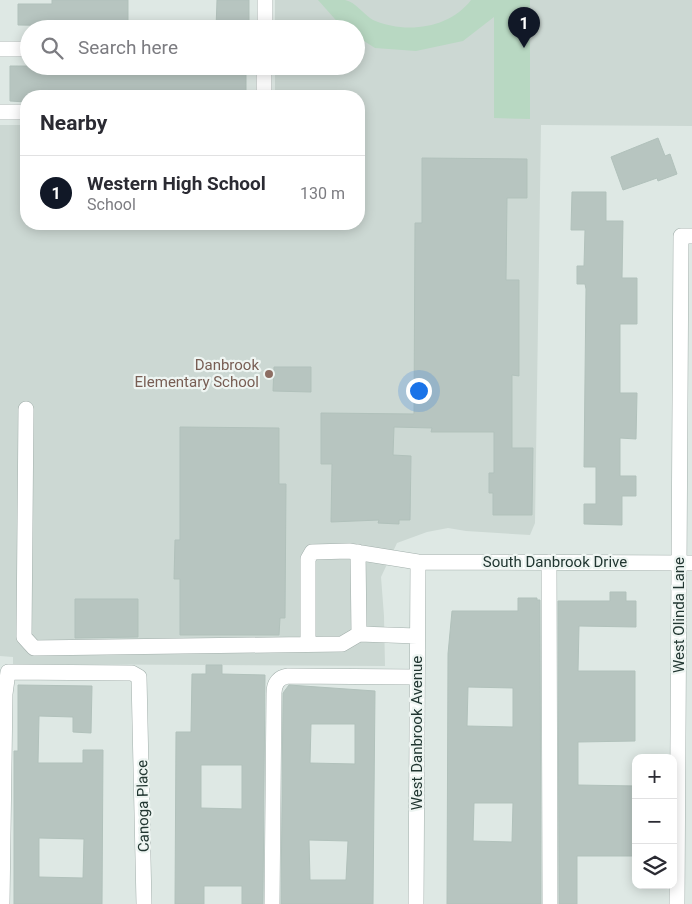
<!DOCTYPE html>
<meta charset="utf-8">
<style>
body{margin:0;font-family:Roboto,sans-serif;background:#f2f2f3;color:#2b2b33}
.controls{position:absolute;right:15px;bottom:15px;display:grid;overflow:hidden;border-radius:10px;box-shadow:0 2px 12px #0003}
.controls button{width:45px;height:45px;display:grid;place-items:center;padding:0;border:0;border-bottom:1px solid #e1e1e2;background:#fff;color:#2b2b33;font:25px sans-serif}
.you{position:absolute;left:418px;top:390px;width:18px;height:18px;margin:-12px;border:4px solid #fff;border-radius:50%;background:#1a73e8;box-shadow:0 0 0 8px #1a73e833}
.badge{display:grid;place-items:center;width:32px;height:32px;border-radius:50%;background:#111827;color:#fff;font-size:16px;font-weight:700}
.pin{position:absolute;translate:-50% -41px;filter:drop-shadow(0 1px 2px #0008)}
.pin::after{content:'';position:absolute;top:26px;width:18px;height:15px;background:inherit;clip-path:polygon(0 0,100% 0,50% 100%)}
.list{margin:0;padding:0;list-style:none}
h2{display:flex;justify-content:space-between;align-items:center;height:65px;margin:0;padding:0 20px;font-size:21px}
h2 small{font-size:16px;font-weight:400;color:#7c7c81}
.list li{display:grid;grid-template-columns:32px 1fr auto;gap:15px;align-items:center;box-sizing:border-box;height:75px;padding:0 20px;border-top:1px solid #e1e1e2}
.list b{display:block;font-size:19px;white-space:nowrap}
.list p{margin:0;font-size:16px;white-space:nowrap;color:#7c7c81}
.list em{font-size:16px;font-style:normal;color:#7c7c81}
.icon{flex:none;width:28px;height:28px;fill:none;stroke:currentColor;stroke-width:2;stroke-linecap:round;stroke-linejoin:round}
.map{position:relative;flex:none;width:692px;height:904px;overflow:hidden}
.search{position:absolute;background:#fff;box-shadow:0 2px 12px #0003;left:20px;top:20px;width:345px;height:55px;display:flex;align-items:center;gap:12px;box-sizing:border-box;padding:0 18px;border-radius:28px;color:#7c7c81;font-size:19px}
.panel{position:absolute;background:#fff;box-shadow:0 2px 12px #0003;left:20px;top:90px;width:345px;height:140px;border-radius:20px}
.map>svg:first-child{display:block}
.built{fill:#ccd8d3}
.green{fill:#b8d8c2}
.building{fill:#b7c5c0;stroke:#b1c1bb;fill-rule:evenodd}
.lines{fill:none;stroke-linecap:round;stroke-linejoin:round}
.minor-casing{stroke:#a2afab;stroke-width:16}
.minor{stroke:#fff;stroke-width:15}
.education-dot{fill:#8d6e63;stroke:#eef5f2;stroke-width:2}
.labels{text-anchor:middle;stroke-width:4.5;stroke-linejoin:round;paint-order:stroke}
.education-label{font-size:15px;fill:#785e54;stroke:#eef5f2;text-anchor:end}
.street-label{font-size:15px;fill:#213631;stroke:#eef5f2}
</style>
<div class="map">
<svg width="692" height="904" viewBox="0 0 692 904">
<rect width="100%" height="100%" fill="#dee8e4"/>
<path class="built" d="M 275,0 L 692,0 L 692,126 L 541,125 L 535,523 L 530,535 L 466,531 L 448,528 L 427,532 L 397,543 L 381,577 L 384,616 L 385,666 L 13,664 L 13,657 L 0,656 L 0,125 L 26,125 L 26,224 L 359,224 L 359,96 L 275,96 L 275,66 L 356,66 L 356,29 L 275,29 Z"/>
<path class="green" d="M 318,0 C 327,0 337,0 345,0 C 356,2 364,15 373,20 C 405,34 449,29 471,0 L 530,0 L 530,119 L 494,118 L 494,17 L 463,41 L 416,51 L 375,48 L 356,36 L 356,29 L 342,27 Z"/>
<path class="building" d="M 52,0 L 128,0 L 128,29 L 95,29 L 95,26 L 18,25 L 18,4 L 52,4 Z
M 217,0 L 249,0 L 249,29 L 216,29 Z
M 10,66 L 246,67 L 246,96 L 26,96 L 26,102 L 10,101 Z
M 658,138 L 665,156 L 670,154 L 677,174 L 658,181 L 657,178 L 623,190 L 611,157 Z
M 422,158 L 527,159 L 527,198 L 507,198 L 506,280 L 519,280 L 519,376 L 512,375 L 512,448 L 533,448 L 532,515 L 493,515 L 493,493 L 489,493 L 489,473 L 494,473 L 494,432 L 431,432 L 432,428 L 394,427 L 393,455 L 411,456 L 410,520 L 399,520 L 399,524 L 378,523 L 379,520 L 331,522 L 332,464 L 321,464 L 321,413 L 414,414 L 415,223 L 422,223 Z
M 572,192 L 606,192 L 606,221 L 623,221 L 622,278 L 637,278 L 637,324 L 620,324 L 620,393 L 637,393 L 636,439 L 620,438 L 620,476 L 636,476 L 636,496 L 622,496 L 622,525 L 584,524 L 584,504 L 596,504 L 596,467 L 584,467 L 586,289 L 585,284 L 577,284 L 577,266 L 584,266 L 585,230 L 571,230 Z
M 274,367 L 311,367 L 311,392 L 273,391 Z
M 180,427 L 279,428 L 279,484 L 286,484 L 285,618 L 280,618 L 279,635 L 180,635 L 180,579 L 174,579 L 175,540 L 180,540 Z
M 610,592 L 626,592 L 626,601 L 636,601 L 636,627 L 579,626 L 578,671 L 635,671 L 635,741 L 578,742 L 578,785 L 636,786 L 634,856 L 577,856 L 577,904 L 559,904 L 558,601 L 610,601 Z
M 518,598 L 537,598 L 537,600 L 540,600 L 541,904 L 447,904 L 448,654 L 452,611 L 518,611 ZM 468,687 L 513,688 L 513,727 L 467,726 ZM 474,803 L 513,803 L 512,842 L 473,841 Z
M 75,599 L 138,599 L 138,637 L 75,638 Z
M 206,665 L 222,665 L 222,674 L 265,675 L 263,904 L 242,904 L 242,886 L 204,886 L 204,904 L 175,904 L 176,732 L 191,732 L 192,674 L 206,674 ZM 201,765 L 242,765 L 242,809 L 201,808 Z
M 18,685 L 92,686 L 91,733 L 73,732 L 73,717 L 39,716 L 38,763 L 83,763 L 83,750 L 103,750 L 102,904 L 14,904 L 14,751 L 18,751 ZM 39,838 L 84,839 L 83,878 L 39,877 Z
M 289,685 L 375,691 L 373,904 L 281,904 L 283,693 ZM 311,724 L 355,724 L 355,764 L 310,763 ZM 309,840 L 348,841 L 346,880 L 310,880 Z"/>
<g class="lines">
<defs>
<path id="minor" d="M 265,29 L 265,0
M 0,49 L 29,49
M 264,96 L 264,66
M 0,112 L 26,112
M 26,409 L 24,637 L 34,648 L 342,644 L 359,634 L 417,636
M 358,552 L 359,634
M 549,562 L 550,904
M 308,644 L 308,559 L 312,552 L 349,551 L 418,562 L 692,563
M 2,904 L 5,694 L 8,672 L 132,673 L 139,677 L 144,904
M 272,904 L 274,693 C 274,683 279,677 288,676 L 417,677
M 416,904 L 418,562
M 677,904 L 681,236 L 692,236"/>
</defs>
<use href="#minor" class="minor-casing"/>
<use href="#minor" class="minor"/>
</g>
<circle class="education-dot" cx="269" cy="374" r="5"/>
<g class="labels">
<g class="education-label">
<text x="259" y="370">Danbrook<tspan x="259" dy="17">Elementary School</tspan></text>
</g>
<g class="street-label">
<text x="555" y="567">South Danbrook Drive</text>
<text transform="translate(679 615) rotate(-90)" y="5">West Olinda Lane</text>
<text transform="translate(417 733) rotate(-90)" y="5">West Danbrook Avenue</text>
<text transform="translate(143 806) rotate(-91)" y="5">Canoga Place</text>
</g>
</g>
</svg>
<div class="controls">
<button>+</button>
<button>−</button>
<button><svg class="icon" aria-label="layers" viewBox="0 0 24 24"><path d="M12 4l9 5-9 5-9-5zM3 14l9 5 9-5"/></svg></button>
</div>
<div class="you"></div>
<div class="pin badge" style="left:524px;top:48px">1</div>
<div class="search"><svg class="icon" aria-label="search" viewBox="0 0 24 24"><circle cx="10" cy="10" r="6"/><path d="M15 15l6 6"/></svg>Search here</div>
<section class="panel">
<h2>Nearby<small></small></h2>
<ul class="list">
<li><span class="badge">1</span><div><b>Western High School</b><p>School</p></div><em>130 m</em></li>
</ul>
</section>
</div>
